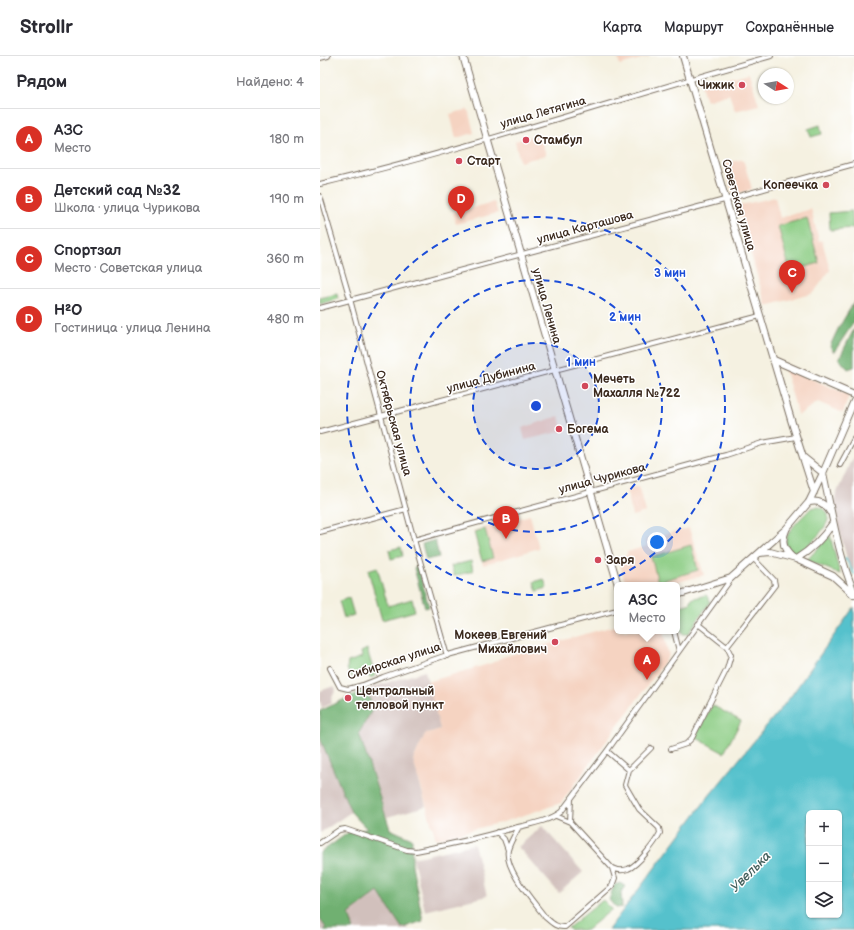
<!DOCTYPE html>
<html lang="ru">
<meta charset="utf-8">
<style>
body{margin:0;font-family:"Balsamiq Sans",sans-serif;background:#f2f2f3;color:#2b2b33}
.controls{position:absolute;right:12px;bottom:12px;display:grid;overflow:hidden;border-radius:6px;box-shadow:0 1px 3px #0004}
.controls button{width:36px;height:36px;display:grid;place-items:center;padding:0;border:0;border-bottom:1px solid #e1e1e2;background:#fff;color:#2b2b33;font:20px sans-serif}
.compass{position:absolute;left:438px;top:12px;width:36px;height:36px;border-radius:50%;background:#fff;box-shadow:0 1px 3px #0004;rotate:101deg}
.you{position:absolute;left:337px;top:486px;width:14px;height:14px;margin:-10px;border:3px solid #fff;border-radius:50%;background:#1a73e8;box-shadow:0 0 0 6px #1a73e833}
.badge{display:grid;place-items:center;width:26px;height:26px;border-radius:50%;background:#d93025;color:#fff;font-size:13px;font-weight:700}
.pin{position:absolute;translate:-50% -33px;filter:drop-shadow(0 1px 2px #0008)}
.pin::after{content:'';position:absolute;top:21px;width:14px;height:12px;background:inherit;clip-path:polygon(0 0,100% 0,50% 100%)}
.popup{position:absolute;left:294px;top:526px;width:66px;height:52px;box-sizing:border-box;display:grid;place-content:center;border-radius:6px;background:#fff;filter:drop-shadow(0 1px 3px #0005);font-size:13px;white-space:nowrap;color:#7c7c81}
.popup b{font-size:15px;color:#2b2b33}
.popup::after{content:'';position:absolute;left:50%;top:100%;margin-left:-8px;border:8px solid transparent;border-top-color:#fff}
.list{margin:0;padding:0;list-style:none}
h2{display:flex;justify-content:space-between;align-items:center;height:52px;margin:0;padding:0 16px;font-size:17px}
h2 small{font-size:13px;font-weight:400;color:#7c7c81}
.list li{display:grid;grid-template-columns:26px 1fr auto;gap:12px;align-items:center;box-sizing:border-box;height:60px;padding:0 16px;border-top:1px solid #e1e1e2}
.list b{display:block;font-size:15px;white-space:nowrap}
.list p{margin:0;font-size:13px;white-space:nowrap;color:#7c7c81}
.list em{font-size:13px;font-style:normal;color:#7c7c81}
.icon{flex:none;width:22px;height:22px;fill:none;stroke:currentColor;stroke-width:2;stroke-linecap:round;stroke-linejoin:round}
.map{position:relative;flex:none;width:534px;height:874px;overflow:hidden}
header{display:flex;align-items:center;gap:24px;box-sizing:border-box;height:56px;padding:0 20px;background:#fff;border-bottom:1px solid #e1e1e2}
header strong{font-size:19px}
nav{display:flex;gap:22px;margin-inline-start:auto;font-size:14px}
main{display:flex}
aside{flex:1;background:#fff}
.map>svg:first-child{display:block}
.built{fill:#f5d3c1}
.industrial{fill:#d1c0bc}
.green{fill:#8bcc83;stroke:#637b50}
.forest{fill:#70b071;stroke:#566d48}
.water{fill:#54c1cc;stroke:#487675;fill-rule:evenodd}
.lines{fill:none;stroke-linecap:round;stroke-linejoin:round}
.stream{stroke:#54c1cc;stroke-width:1.5}
.street-casing{stroke:#7c7062;stroke-width:6}
.secondary-casing{stroke:#7c7062;stroke-width:8}
.street{stroke:#fff;stroke-width:4}
.secondary{stroke:#fff;stroke-width:6}
.ring{fill:none;stroke:#1d4ed8;stroke-width:2;stroke-dasharray:7 5}
.poi-dot{fill:#d1495b;stroke:#fff;stroke-width:1.5}
.labels{text-anchor:middle;stroke-width:3;stroke-linejoin:round;paint-order:stroke}
.poi-label{font-size:12px;font-weight:bold;fill:#3b2a1e;stroke:#fff;text-anchor:start}
.street-label{font-size:12px;fill:#3b2a1e;stroke:#fff}
.water-label{font-size:13px;font-style:italic;fill:#445f5b;stroke:#fff}
.centre{fill:#1d4ed8;stroke:#fff;stroke-width:2}
.ring-label{font-size:12px;text-anchor:middle;font-weight:bold;fill:#1d4ed8;stroke:#fff;stroke-width:3;stroke-linejoin:round;paint-order:stroke}
</style>
<header>
<strong>Strollr</strong>
<nav><a>Карта</a><a>Маршрут</a><a>Сохранённые</a></nav>
</header>
<main>
<aside>
<h2>Рядом<small>Найдено: 4</small></h2>
<ul class="list">
<li><span class="badge">A</span><div><b>АЗС</b><p>Место</p></div><em>180 m</em></li>
<li><span class="badge">B</span><div><b>Детский сад №32</b><p>Школа · улица Чурикова</p></div><em>190 m</em></li>
<li><span class="badge">C</span><div><b>Спортзал</b><p>Место · Советская улица</p></div><em>360 m</em></li>
<li><span class="badge">D</span><div><b>H²O</b><p>Гостиница · улица Ленина</p></div><em>480 m</em></li>
</ul>
</aside>
<div class="map">
<svg width="534" height="874" viewBox="0 0 534 874">
<rect width="100%" height="100%" fill="#fff"/>
<filter id="ink" filterUnits="userSpaceOnUse"><feTurbulence type="fractalNoise" baseFrequency=".025" numOctaves="2"/><feDisplacementMap in="SourceGraphic" scale="8" xChannelSelector="R" yChannelSelector="G"/><feConvolveMatrix kernelMatrix="1 2 1 2 8 2 1 2 1" color-interpolation-filters="sRGB"/></filter>
<filter id="wash" filterUnits="userSpaceOnUse"><feTurbulence type="fractalNoise" baseFrequency=".012" numOctaves="4" result="noise"/><feDisplacementMap in="SourceGraphic" scale="16" xChannelSelector="R" yChannelSelector="G"/><feGaussianBlur stdDeviation="0.9" result="paint"/><feColorMatrix in="noise" values="0 0 0 0 0 0 0 0 0 0 0 0 0 0 0 0 0 1.4 0 .05"/><feComposite in="paint" operator="in"/></filter>
<g filter="url(#wash)">
<rect width="100%" height="100%" fill="#f5f1e1"/>
<path class="built" d="M 297,0 L 331,0 L 300,9 Z
M 429,17 L 439,49 L 415,55 L 409,38 L 386,45 L 381,29 Z
M 148,53 L 154,77 L 136,82 L 130,58 Z
M 219,78 L 226,99 L 200,106 L 195,85 Z
M 423,103 L 432,133 L 413,139 L 404,108 Z
M 455,141 L 460,162 L 491,153 L 499,185 L 502,184 L 510,214 L 495,235 L 491,238 L 446,250 L 417,150 Z
M 174,146 L 178,157 L 136,168 L 133,157 Z
M 464,311 L 529,339 L 523,357 L 498,346 L 482,357 L 478,359 Z
M 239,360 L 243,375 L 205,384 L 202,372 Z
M 319,430 L 326,456 L 312,460 L 307,433 Z
M 210,459 L 219,492 L 163,509 L 153,475 Z
M 369,472 L 384,519 L 347,529 L 328,529 L 328,528 L 306,529 L 298,502 L 307,499 L 307,496 L 327,490 L 325,483 Z
M 297,569 L 297,575 L 343,575 L 349,600 L 241,747 L 183,766 L 116,783 L 93,704 L 105,678 L 120,673 L 107,626 L 172,607 L 180,602 Z"/>
<path class="industrial" d="M 532,402 L 534,403 L 534,515 L 528,506 L 518,470 L 515,441 Z
M 105,615 L 120,673 L 105,678 L 93,704 L 106,750 L 67,761 L 39,677 L 53,652 L 46,633 Z
M 14,630 L 16,633 L 11,644 L 12,647 L 2,652 L 0,645 L 0,635 Z
M 0,682 L 31,756 L 0,777 Z
M 222,770 L 263,816 L 239,837 L 198,791 Z
M 28,782 L 79,857 L 89,874 L 0,874 L 0,800 Z
M 154,788 L 167,840 L 105,855 L 93,802 Z"/>
<path class="green" d="M 500,69 L 502,78 L 491,81 L 488,73 Z
M 532,155 L 533,172 L 510,174 L 509,157 Z
M 487,162 L 499,207 L 470,215 L 458,170 Z
M 17,238 L 18,243 L 0,248 L 0,242 Z
M 496,451 C 501,451 504,452 507,456 C 514,468 490,487 482,495 C 477,496 471,497 468,492 C 458,481 484,460 491,452 Z
M 165,473 L 173,502 L 162,505 L 154,476 Z
M 510,479 L 520,518 L 487,504 Z
M 371,489 L 378,514 L 338,526 L 331,501 Z
M 81,491 L 83,500 L 71,503 L 69,494 Z
M 151,505 L 153,515 L 134,520 L 131,510 Z
M 57,511 L 68,550 L 92,543 L 95,555 L 62,564 L 48,514 Z
M 224,523 L 227,532 L 217,535 L 214,526 Z
M 386,539 L 389,542 L 390,546 L 368,578 L 362,578 L 358,564 L 361,563 L 357,551 L 371,547 L 371,543 Z
M 29,542 L 34,559 L 24,562 L 19,545 Z
M 47,593 L 55,620 L 50,622 L 47,615 L 30,621 L 27,612 L 28,606 L 42,601 L 41,596 Z
M 392,649 L 421,665 L 404,697 L 375,681 Z
M 283,844 L 292,853 L 267,874 L 250,874 L 248,872 Z"/>
<path class="forest" d="M 534,246 L 534,266 L 514,296 L 510,290 L 518,273 Z
M 534,273 L 534,311 L 528,313 L 519,303 Z
M 115,484 L 119,501 L 106,504 L 102,488 Z
M 98,510 L 109,551 L 105,552 L 94,512 Z
M 46,633 L 53,652 L 39,677 L 70,773 L 92,783 L 92,809 L 103,865 L 82,872 L 58,836 L 29,858 L 34,874 L 4,874 L 6,872 L 0,863 L 0,797 L 29,776 L 47,773 L 31,756 L 0,682 L 0,655 Z
M 300,827 L 306,831 L 301,836 L 302,851 L 296,852 L 289,844 L 294,829 Z"/>
<path class="water" d="M 534,551 L 534,874 L 288,874 L 389,740 L 471,640 ZM 489,757 L 519,757 L 519,859 L 489,859 Z"/>
<g class="lines">
<path class="stream" d="M 524,504 L 526,503 L 534,518"/>
</g>
</g>
<g filter="url(#ink)">
<g class="lines">
<defs>
<path id="street" d="M 0,2 L 8,0
M 0,128 C 152,92 301,42 451,0
M 0,140 L 30,243 L 91,473 L 127,600
M 0,252 L 397,146 L 534,108
M 0,376 L 440,260
M 520,409 L 534,383
M 0,476 L 86,453
M 94,484 L 406,399 L 442,387 L 476,381
M 378,568 L 407,591
M 354,575 L 359,595
M 10,612 L 20,631 L 28,633 L 43,629 L 63,621 L 124,600 L 297,554
M 351,693 L 366,688 L 372,682 L 407,613 L 411,599 L 407,591 L 455,529 L 454,524 L 433,502
M 287,695 L 309,714
M 251,743 L 250,766 L 292,812
M 236,760 L 250,766
M 199,771 C 195,778 190,786 188,794 C 184,813 214,846 225,861 C 231,866 236,872 245,871 L 292,830 L 295,822 L 292,812 C 298,815 302,815 308,813 C 318,809 335,787 340,777 L 339,772 L 319,753 L 305,729 L 309,714 L 331,692
M 177,776 L 184,783 L 188,794
M 0,787 L 19,774 L 25,773 L 87,794 L 96,795 C 129,789 162,781 194,772 C 210,768 227,766 241,756 L 287,695 L 411,523"/>
<path id="secondary" d="M 143,0 L 298,529
M 363,0 L 472,367 L 494,436
M 454,304 L 534,339
M 483,401 L 503,417 C 512,458 518,498 534,536
M 489,446 C 499,444 504,447 510,456
M 466,474 C 461,485 463,493 472,501
M 440,497 L 450,496 L 476,503 L 513,520 L 534,539
M 476,503 C 491,494 503,482 513,467
M 357,539 L 411,522 L 466,473 L 489,446 L 503,417 L 534,345"/>
</defs>
<use href="#street" class="street-casing"/>
<use href="#secondary" class="secondary-casing"/>
<use href="#street" class="street"/>
<use href="#secondary" class="secondary"/>
</g>
</g>
<circle cx="216" cy="350" r="63" fill="#1d4ed8" fill-opacity=".12"/>
<g class="ring">
<circle cx="216" cy="350" r="63"/>
<circle cx="216" cy="350" r="126"/>
<circle cx="216" cy="350" r="189"/>
</g>
<g class="poi-dot">
<circle cx="422" cy="29" r="4"/>
<circle cx="206" cy="84" r="4"/>
<circle cx="139" cy="105" r="4"/>
<circle cx="506" cy="129" r="4"/>
<circle cx="265" cy="330" r="4"/>
<circle cx="239" cy="373" r="4"/>
<circle cx="278" cy="504" r="4"/>
<circle cx="235" cy="586" r="4"/>
<circle cx="28" cy="642" r="4"/>
</g>
<g class="labels">
<g class="poi-label">
<text x="414" y="33" text-anchor="end">Чижик</text>
<text x="214" y="88">Стамбул</text>
<text x="147" y="109">Старт</text>
<text x="498" y="133" text-anchor="end">Копеечка</text>
<text x="273" y="327">Мечеть<tspan x="273" dy="14">Махалля №722</tspan></text>
<text x="247" y="377">Богема</text>
<text x="286" y="508">Заря</text>
<text x="227" y="583" text-anchor="end">Мокеев Евгений<tspan x="227" dy="14">Михайлович</tspan></text>
<text x="36" y="639">Центральный<tspan x="36" dy="14">тепловой пункт</tspan></text>
</g>
<g class="street-label">
<text transform="translate(223 56) rotate(-16)" y="4">улица Летягина</text>
<text transform="translate(419 149) rotate(74)" y="4">Советская улица</text>
<text transform="translate(265 171) rotate(-15)" y="4">улица Карташова</text>
<text transform="translate(227 250) rotate(74)" y="4">улица Ленина</text>
<text transform="translate(171 321) rotate(-15)" y="4">улица Дубинина</text>
<text transform="translate(74 367) rotate(75)" y="4">Октябрьская улица</text>
<text transform="translate(282 422) rotate(-15)" y="4">улица Чурикова</text>
<text transform="translate(74 605) rotate(-18)" y="4">Сибирская улица</text>
</g>
<g class="water-label">
<text transform="translate(430 815) rotate(-45)" y="5">Увелька</text>
</g>
</g>
<circle cx="216" cy="350" r="6" class="centre"/>
<g class="ring-label">
<text x="350" y="221">3 мин</text>
<text x="305" y="265">2 мин</text>
<text x="261" y="310">1 мин</text>
</g>
</svg>
<div class="controls">
<button>+</button>
<button>−</button>
<button><svg class="icon" aria-label="layers" viewBox="0 0 24 24"><path d="M12 4l9 5-9 5-9-5zM3 14l9 5 9-5"/></svg></button>
</div>
<svg class="compass" viewBox="-18 -18 36 36"><path d="M0-13l5 13h-10z" fill="#e53935"/><path d="M0 13l5-13h-10z" fill="#7c7c81"/></svg>
<div class="you"></div>
<div class="pin badge" style="left:327px;top:624px">A</div>
<div class="popup"><b>АЗС</b>Место</div>
<div class="pin badge" style="left:186px;top:483px">B</div>
<div class="pin badge" style="left:472px;top:237px">C</div>
<div class="pin badge" style="left:141px;top:163px">D</div>
</div>
</main>
